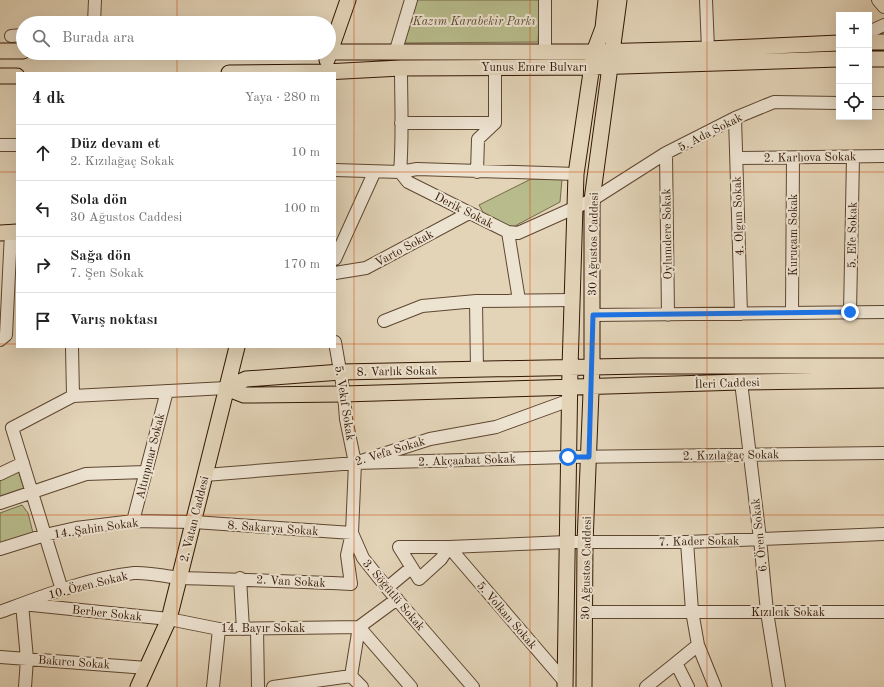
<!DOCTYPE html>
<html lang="tr">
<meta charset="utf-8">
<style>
body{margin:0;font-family:"Old Standard TT",serif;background:#f6f6f6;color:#222}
.controls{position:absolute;right:12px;top:12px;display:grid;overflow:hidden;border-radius:0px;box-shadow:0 4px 16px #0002}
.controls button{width:36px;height:36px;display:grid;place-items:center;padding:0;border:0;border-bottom:1px solid #e0e0e0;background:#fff;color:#222;font:20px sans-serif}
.stop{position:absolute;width:12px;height:12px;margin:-9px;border:3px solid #1a73e8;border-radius:50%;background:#fff}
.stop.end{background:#1a73e8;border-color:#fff;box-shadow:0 1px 4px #0008}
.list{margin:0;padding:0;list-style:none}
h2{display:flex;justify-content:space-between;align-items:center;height:52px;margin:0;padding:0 16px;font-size:17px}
h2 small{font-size:13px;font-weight:400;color:#767676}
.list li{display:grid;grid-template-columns:26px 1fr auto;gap:12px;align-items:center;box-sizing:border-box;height:56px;padding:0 16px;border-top:1px solid #e0e0e0}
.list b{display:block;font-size:15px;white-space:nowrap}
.list p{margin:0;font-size:13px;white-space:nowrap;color:#767676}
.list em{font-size:13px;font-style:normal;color:#767676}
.icon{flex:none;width:22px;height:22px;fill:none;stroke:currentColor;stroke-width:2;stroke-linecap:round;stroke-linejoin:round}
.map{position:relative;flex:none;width:884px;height:687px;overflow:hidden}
.search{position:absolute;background:#fff;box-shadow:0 4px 16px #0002;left:16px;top:16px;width:320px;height:44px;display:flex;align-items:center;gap:10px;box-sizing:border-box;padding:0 14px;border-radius:22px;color:#767676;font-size:15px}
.panel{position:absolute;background:#fff;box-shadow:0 4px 16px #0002;left:16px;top:72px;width:320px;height:276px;border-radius:0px}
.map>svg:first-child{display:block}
.green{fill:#b8bc8c;stroke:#756a48}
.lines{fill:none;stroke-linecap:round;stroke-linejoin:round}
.minor-casing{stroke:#5e4631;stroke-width:14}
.major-casing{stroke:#321704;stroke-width:17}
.minor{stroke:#ede3d1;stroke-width:12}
.major{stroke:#e3d4b8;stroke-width:15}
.route{stroke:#1a73e8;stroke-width:5}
.grid{fill:none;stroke:#cd4f0b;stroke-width:1;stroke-opacity:0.55}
.labels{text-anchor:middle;stroke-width:4;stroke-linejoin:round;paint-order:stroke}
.park-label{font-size:12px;font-style:italic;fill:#5a492d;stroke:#ede3d1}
.street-label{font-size:12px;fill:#321704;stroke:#ede3d1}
</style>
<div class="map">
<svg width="884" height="687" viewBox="0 0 884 687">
<rect width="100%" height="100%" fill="#e3d4b8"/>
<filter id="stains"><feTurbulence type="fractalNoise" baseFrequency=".005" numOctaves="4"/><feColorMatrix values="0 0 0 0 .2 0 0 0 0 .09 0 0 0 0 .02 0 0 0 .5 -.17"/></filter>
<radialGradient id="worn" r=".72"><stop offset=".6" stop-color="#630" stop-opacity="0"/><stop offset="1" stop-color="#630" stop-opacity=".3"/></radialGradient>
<path class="green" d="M 416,0 L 540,0 L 538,42 L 403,43 Z
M 531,179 L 562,179 L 560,202 L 513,227 L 504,227 L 485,216 L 479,205 Z
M 18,470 L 24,489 L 0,497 L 0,477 Z
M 22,505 L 28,513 L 33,533 L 0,549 L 0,513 Z"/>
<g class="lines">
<defs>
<path id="minor" d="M 545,0 L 545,52
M 706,0 L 708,49
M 878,0 L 884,7
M 94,23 L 95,0
M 869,32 L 884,25
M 11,36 L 23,35
M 396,50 L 411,0
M 401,68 C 401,103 403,137 400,172 L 417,169 L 576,174
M 869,103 L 884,103
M 735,118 L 741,314
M 401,123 L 495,123
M 0,145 L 17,145
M 666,153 L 668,315
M 737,158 L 884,156
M 335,170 L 400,172 L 408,182 L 508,232 L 518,233 L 592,200 L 666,153 L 735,118 L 774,102 L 839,103
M 477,172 L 478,139 L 495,123 L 495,67
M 508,232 L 519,300
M 335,259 L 374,173
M 335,273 L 366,268 L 469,213
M 792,313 L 793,158
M 850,313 L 853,157
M 593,315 L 884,312
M 384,321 L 422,306 L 476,301
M 0,340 L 6,335 L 11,232
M 335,342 L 344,394 L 346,419 L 355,463 L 352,533 L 363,558 L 387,588 L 473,687
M 72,347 L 73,396
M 477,370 L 476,301 L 572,300
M 741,382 L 760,539 L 767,612 L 779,687
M 355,463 L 568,457 L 884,453
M 0,474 L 23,463
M 205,475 L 355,463 L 430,439 L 496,427 L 570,400
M 0,503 L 86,474 L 145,472
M 133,521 L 167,391
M 687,542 L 692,611 L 698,645 L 715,687
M 399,547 L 449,547 L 567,542 L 687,542 L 884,534
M 399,547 L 419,579 L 441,559 L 449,547 L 565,682
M 0,549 L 45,535 L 76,528 L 133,521 L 194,522 L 352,533 L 347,555 L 351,584 C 295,581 238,580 182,578 C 166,577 150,572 134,573 C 88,578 43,596 0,612
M 240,578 L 243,629
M 387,588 L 411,568
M 62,590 L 12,428 L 73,396 L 226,388
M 397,599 L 359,627 L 411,687
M 585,612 L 884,612
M 257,629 L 258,687
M 0,657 L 147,668
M 25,687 L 27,659 L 22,604 L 169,619 L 219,629 L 359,627 L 351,676 L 362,687
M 213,687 L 219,629
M 273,687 L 351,676
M 646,687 L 676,663
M 688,687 L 676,663 L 698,645"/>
<path id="major" d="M 869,42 L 884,42
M 0,51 L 23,51
M 329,52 L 594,52 L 708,49 L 839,43
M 869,59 L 884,59
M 327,60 L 348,0
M 229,73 L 325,72 L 401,68 L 592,67 L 839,59
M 0,76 L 17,76
M 0,233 L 17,232
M 226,388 L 246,379 L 341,372 L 641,366 L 884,366
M 226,388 L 244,395 L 344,394 L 741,382 L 884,380
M 138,687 L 169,619 L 237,347
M 565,687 L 570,368 L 576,174 L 594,52 L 603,28 L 606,0
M 584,687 L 585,543 L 592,367 L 592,200 L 619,0"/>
</defs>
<use href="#minor" class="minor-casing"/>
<use href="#major" class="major-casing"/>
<use href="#minor" class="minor"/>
<use href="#major" class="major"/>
</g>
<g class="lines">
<path class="route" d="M 568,457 L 589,457 L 593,315 L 850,312"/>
</g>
<path class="grid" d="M 177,0 L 177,23M 354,0 L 354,687M 530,0 L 530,687M 707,0 L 707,687M 177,53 L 177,73M 0,172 L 17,172M 335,172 L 884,172M 0,344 L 17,344M 335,344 L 884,344M 177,347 L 177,687M 0,515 L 884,515"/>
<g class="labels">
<g class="park-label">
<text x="474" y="25">Kazım Karabekir Parkı</text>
</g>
<g class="street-label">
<text x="534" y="71">Yunus Emre Bulvarı</text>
<text transform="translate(710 132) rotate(-27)" y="4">5. Ada Sokak</text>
<text transform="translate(810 157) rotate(-1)" y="4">2. Karlıova Sokak</text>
<text transform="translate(464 210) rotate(27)" y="4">Derik Sokak</text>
<text transform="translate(738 216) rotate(-92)" y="4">4. Olgun Sokak</text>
<text transform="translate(667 234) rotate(-91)" y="4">Oylumdere Sokak</text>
<text transform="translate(793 235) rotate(-90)" y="4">Kuruçam Sokak</text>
<text transform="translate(852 235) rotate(-89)" y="4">5. Efe Sokak</text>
<text transform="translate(593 244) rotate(-89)" y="4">30 Ağustos Caddesi</text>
<text transform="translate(404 248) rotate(-28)" y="4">Varto Sokak</text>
<text transform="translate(397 371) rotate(-1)" y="4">8. Varlık Sokak</text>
<text transform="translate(727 383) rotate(-2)" y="4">İleri Caddesi</text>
<text transform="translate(345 403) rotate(81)" y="4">5. Vekıf Sokak</text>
<text transform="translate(390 451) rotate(-17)" y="4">2. Vefa Sokak</text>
<text transform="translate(731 455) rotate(-1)" y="4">2. Kızılağaç Sokak</text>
<text transform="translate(150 456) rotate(-76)" y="4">Altınpınar Sokak</text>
<text transform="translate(467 460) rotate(-2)" y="4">2. Akçaabat Sokak</text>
<text transform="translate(194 519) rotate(-76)" y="4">2. Vatan Caddesi</text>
<text transform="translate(96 528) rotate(-8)" y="4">14. Şahin Sokak</text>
<text transform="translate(273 528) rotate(4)" y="4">8. Sakarya Sokak</text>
<text transform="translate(759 535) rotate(-96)" y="4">6. Ören Sokak</text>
<text transform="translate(699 541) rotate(-1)" y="4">7. Kader Sokak</text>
<text transform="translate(586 568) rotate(-89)" y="4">30 Ağustos Caddesi</text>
<text transform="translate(291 581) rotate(3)" y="4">2. Van Sokak</text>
<text transform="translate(88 585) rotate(-14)" y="4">10. Özen Sokak</text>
<text transform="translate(394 595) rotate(50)" y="4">3. Söğütlü Sokak</text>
<text x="788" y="616">Kızılcık Sokak</text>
<text transform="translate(107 613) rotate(6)" y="4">Berber Sokak</text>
<text transform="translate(507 615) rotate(49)" y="4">5. Volkan Sokak</text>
<text x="263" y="632">14. Bayır Sokak</text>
<text transform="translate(74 662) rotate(4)" y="4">Bakırcı Sokak</text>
</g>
</g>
<rect width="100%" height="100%" filter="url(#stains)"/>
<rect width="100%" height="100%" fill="url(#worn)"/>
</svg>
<div class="controls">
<button>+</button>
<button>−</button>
<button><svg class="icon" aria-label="locate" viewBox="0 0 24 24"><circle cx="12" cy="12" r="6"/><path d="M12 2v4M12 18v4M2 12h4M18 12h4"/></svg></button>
</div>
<div class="stop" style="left:568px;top:457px"></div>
<div class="stop end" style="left:850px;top:312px"></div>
<div class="search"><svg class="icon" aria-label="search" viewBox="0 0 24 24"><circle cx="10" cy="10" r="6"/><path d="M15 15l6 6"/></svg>Burada ara</div>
<section class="panel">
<h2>4 dk<small>Yaya · 280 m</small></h2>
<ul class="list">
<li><svg class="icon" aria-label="ahead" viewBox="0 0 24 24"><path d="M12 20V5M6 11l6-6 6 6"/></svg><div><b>Düz devam et</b><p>2. Kızılağaç Sokak</p></div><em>10 m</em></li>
<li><svg class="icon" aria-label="left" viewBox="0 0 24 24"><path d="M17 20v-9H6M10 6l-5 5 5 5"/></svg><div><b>Sola dön</b><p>30 Ağustos Caddesi</p></div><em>100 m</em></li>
<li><svg class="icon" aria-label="right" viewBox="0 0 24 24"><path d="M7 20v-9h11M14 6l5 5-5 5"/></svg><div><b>Sağa dön</b><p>7. Şen Sokak</p></div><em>170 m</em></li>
<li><svg class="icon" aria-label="arrive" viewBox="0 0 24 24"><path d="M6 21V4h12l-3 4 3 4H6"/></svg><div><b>Varış noktası</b></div></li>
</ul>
</section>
</div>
